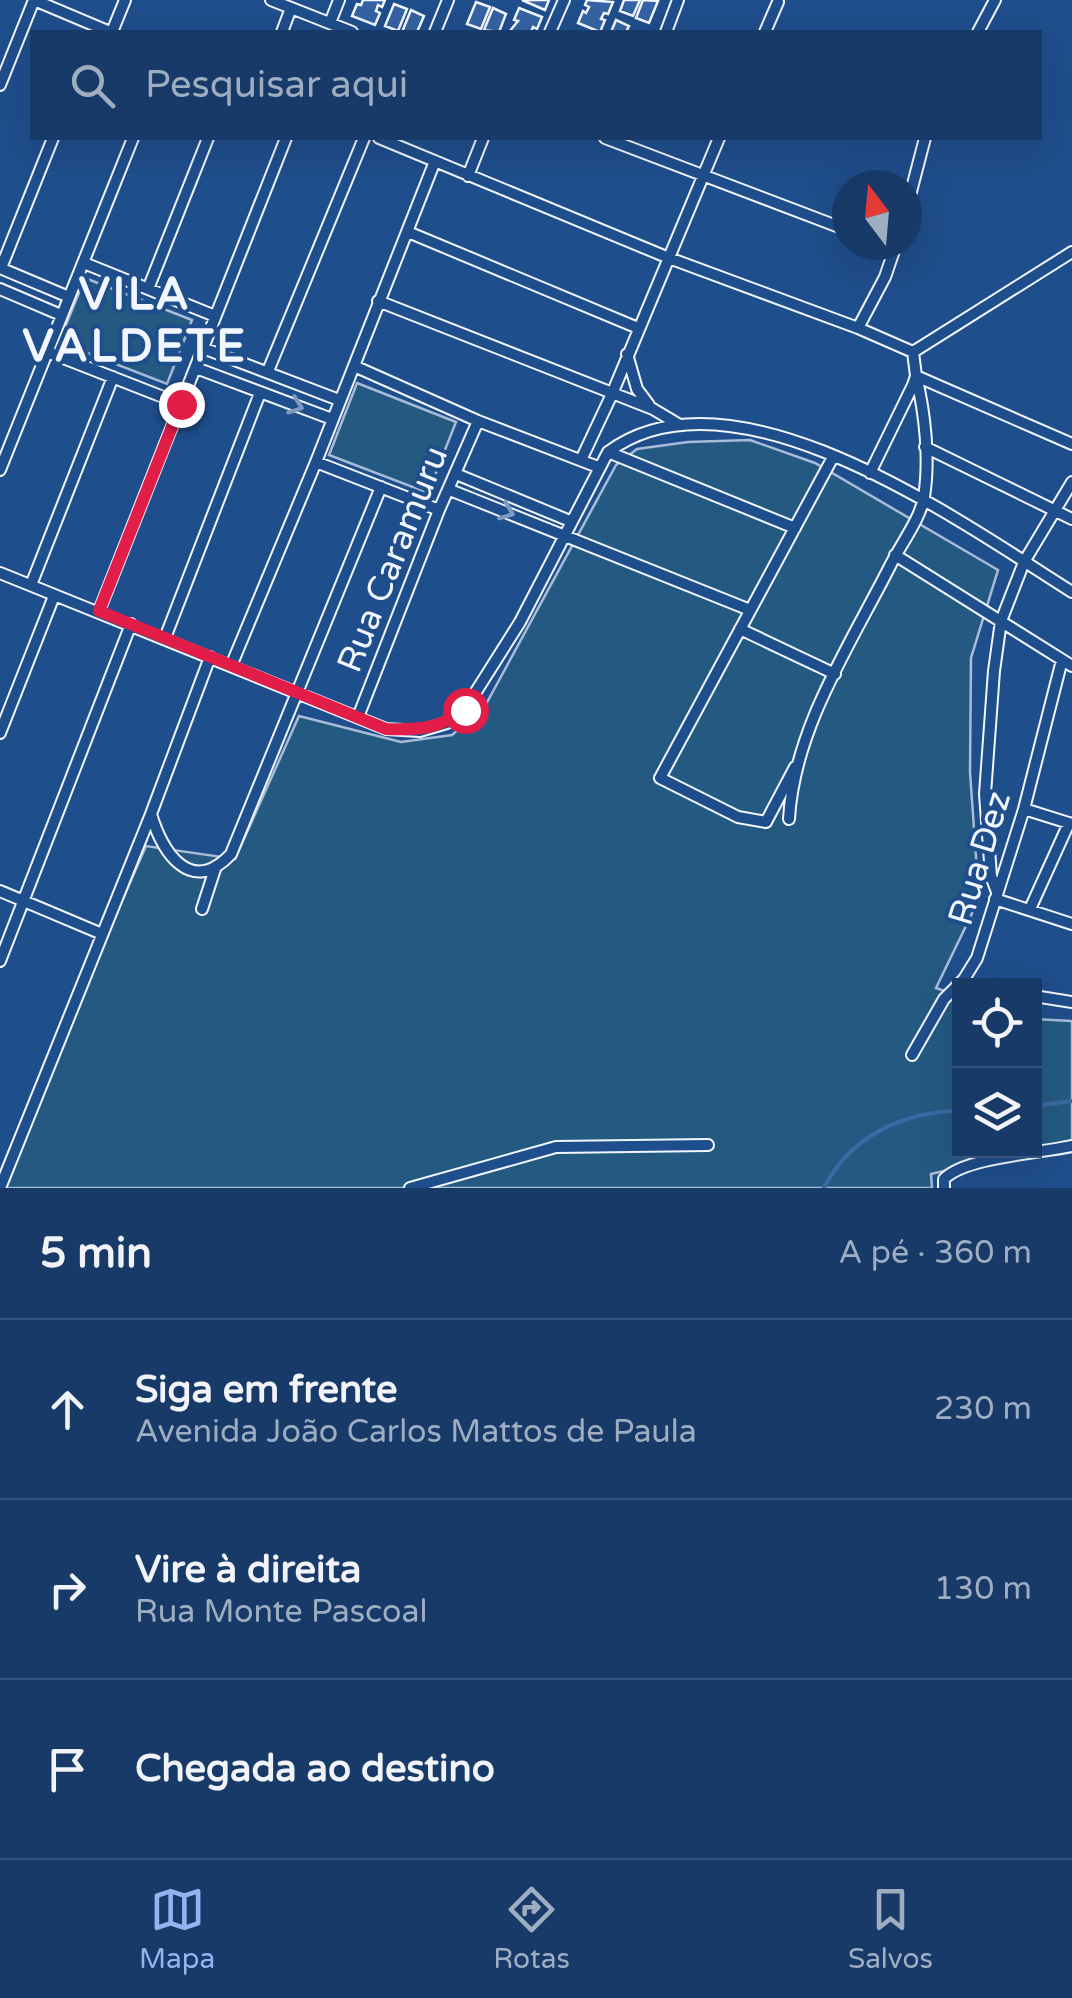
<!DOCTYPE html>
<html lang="pt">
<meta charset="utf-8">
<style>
body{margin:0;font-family:"Varela Round",sans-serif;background:#20416f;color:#f1f3f6}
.controls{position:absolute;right:30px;bottom:30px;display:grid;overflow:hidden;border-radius:0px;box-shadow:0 10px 40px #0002}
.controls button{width:90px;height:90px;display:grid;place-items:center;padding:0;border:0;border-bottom:2px solid #36547d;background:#173a69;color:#f1f3f6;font:50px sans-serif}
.compass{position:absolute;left:832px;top:170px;width:90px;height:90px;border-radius:50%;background:#173a69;box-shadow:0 10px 40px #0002;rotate:344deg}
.stop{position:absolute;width:30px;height:30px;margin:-22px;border:8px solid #e11d48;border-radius:50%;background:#fff}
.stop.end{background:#e11d48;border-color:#fff;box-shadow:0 2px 10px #0008}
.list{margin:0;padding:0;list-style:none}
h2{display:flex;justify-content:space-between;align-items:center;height:130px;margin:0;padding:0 40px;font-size:42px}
h2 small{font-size:32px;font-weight:400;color:#9eadc0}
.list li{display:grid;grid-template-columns:65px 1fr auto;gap:30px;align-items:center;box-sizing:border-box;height:180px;padding:0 40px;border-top:2px solid #36547d}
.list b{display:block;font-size:38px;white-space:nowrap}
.list p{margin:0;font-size:32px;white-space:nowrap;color:#9eadc0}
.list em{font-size:32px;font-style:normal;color:#9eadc0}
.icon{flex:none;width:55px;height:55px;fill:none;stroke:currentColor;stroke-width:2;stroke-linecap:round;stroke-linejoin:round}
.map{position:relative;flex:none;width:1072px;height:1188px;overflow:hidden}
.search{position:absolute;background:#173a69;box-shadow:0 10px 40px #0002;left:30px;right:30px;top:30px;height:110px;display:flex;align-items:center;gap:25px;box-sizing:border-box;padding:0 35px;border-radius:0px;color:#9eadc0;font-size:38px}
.sheet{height:670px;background:#173a69}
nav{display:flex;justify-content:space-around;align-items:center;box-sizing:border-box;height:140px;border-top:2px solid #36547d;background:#173a69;font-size:28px;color:#9eadc0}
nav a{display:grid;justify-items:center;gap:5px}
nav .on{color:#95b2f1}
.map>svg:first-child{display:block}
.green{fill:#245a82;stroke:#a8bbd7;stroke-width:2.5}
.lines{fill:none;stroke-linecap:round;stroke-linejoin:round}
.stream{stroke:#3b69a3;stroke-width:4}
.building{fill:#3563a3;stroke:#f2f6ff;stroke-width:2.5}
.street-casing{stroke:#f2f6ff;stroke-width:14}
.street{stroke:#1f4e8c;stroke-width:10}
.oneway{stroke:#7e9ac0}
.route{stroke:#e11d48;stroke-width:12}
.labels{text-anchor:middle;stroke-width:8;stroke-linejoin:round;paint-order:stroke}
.street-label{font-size:35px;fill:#f2f6ff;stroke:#1f4e8c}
.district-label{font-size:45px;font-weight:bold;letter-spacing:2.5px;fill:#f2f6ff;stroke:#1f4e8c}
</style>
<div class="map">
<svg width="1072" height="1188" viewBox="0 0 1072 1188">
<rect width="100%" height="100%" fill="#1f4e8c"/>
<path class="green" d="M 85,278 L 192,320 L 167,384 L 59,342 Z
M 357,383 L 456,422 L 428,493 L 329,455 Z
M 750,440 L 815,463 L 998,570 L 971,658 L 970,772 L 979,899 L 936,988 L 959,996 L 960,1150 L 1029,1151 L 931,1174 L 932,1188 L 0,1188 L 0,1180 L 146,846 L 235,859 L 299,716 L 401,742 L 452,735 L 485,706 L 616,465 L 637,449 L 688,442 Z
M 1034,1019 L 1072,1021 L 1072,1140 L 1035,1149 Z"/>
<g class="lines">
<path class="stream" d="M 1034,1106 L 1072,1101
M 824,1188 C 849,1137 904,1111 960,1111"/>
</g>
<path class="building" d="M 363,0 L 385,0 L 382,7 L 378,5 L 376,11 L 380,13 L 375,25 L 352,16 L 357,4 L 361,5 Z
M 522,0 L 549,0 L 545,10 Z
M 587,0 L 613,2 L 608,14 L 604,13 L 601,19 L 605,20 L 600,32 L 578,23 L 583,11 L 586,13 L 589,7 L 585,5 Z
M 624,0 L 640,0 L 633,16 L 620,11 Z
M 643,0 L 658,1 L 649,23 L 636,18 Z
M 476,2 L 490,7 L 481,29 L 467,24 Z
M 394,4 L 407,9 L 398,31 L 385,26 Z
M 493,8 L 506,14 L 499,32 L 484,30 Z
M 519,8 L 542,17 L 537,29 L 533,27 L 531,32 L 509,32 L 518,21 L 514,20 Z
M 411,10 L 424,16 L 417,32 L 402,32 Z
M 616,20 L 629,26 L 626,32 L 611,32 Z"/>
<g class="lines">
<defs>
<path id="street" d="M 34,0 L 110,32
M 271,0 L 352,32
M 330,23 L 339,0
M 112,32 L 125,0
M 282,32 L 291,8
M 435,32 L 448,0
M 550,32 L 564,0
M 666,32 L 678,0
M 765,32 L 778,2
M 978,32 L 995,0
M 0,85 L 34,0
M 379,138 L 669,258 L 858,328
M 605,138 L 847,230
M 468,176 L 483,138
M 907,207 L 925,138
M 408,232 L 638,328
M 84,263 L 215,316
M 0,268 L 69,297
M 1,268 L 53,138
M 0,289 L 61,315
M 148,289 L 208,138
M 378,301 L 653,409 L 678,424
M 203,348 L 339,400
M 48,352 L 181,404
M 913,352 L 1072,252
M 627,354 L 637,389 L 649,405
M 354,366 L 478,421 L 598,467
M 196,368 L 332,419
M 268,371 L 364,138
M 916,376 L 1072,444
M 925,447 L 1072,519
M 608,452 L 795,528
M 581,460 L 612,394 L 719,138
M 316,462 L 439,510
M 0,470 L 133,138
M 870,473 L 913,385 L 916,376 L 913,352 L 858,328 L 885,277 L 896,245
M 456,474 L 570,521
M 450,490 L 750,610
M 895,555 L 1072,666
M 0,573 L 386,729 L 420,731 L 447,723 L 465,709 L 520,622 L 608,452 C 734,358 964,524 1072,592
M 31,585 L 113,377
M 99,611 L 286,138
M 740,629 L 835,674
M 165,638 L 260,393
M 231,666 L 316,462 L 435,161
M 358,717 L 439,510 L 478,421
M 0,733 L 54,596
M 795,767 L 766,822 L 738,817 L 660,778 L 833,457
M 1024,809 L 1072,824
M 151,814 C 162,852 191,897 231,854 L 381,487
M 789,819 C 794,729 850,645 890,566 C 900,545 920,520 924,497 C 930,459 925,413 916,376
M 0,891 L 102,934
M 997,892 L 991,876 L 985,794 L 994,671 L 1001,621 L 1024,562 L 1072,482
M 995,899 L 1072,924
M 202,909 L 216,866
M 1030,909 L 1069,823
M 0,961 L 131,624
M 1034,996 L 1072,1002
M 912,1055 L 944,999 L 964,979 L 977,958 L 1024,809 L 1062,660
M 0,1188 L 151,814 L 210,657
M 410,1188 L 556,1147 L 708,1145
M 944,1188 L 944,1179 C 965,1157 1041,1153 1072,1146"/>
</defs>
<use href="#street" class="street-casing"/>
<use href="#street" class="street"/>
</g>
<defs><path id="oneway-chevron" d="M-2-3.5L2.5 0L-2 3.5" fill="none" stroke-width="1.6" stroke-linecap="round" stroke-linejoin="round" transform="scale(2.5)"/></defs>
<g class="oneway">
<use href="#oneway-chevron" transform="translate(296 406) rotate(20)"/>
<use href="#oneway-chevron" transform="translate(507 512) rotate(21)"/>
</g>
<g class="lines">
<path class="route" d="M 181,404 L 99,611 L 386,729 C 418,730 439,729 465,710"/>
</g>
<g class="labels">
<g class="street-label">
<text transform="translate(392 559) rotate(-68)" y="12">Rua Caramuru</text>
<text transform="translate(979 858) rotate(-73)" y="12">Rua Dez</text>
</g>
<g class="district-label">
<text x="135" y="309">VILA<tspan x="135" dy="52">VALDETE</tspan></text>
</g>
</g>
</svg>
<div class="controls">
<button><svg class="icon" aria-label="locate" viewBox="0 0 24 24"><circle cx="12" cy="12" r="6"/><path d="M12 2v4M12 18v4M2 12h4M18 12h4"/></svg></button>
<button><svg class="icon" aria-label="layers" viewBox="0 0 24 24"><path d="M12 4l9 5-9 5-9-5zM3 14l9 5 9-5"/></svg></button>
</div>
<svg class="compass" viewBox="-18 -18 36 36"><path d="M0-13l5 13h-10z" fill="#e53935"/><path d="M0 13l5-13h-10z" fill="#9eadc0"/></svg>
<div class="stop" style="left:465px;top:710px"></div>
<div class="stop end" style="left:181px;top:404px"></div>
<div class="search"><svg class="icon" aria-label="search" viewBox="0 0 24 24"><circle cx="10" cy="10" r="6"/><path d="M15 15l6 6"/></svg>Pesquisar aqui</div>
</div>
<section class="sheet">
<h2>5 min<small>A pé · 360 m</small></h2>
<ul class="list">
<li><svg class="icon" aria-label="ahead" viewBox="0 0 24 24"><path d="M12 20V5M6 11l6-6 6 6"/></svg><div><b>Siga em frente</b><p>Avenida João Carlos Mattos de Paula</p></div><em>230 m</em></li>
<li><svg class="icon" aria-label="right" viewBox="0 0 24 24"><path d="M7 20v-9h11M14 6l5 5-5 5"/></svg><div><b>Vire à direita</b><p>Rua Monte Pascoal</p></div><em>130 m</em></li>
<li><svg class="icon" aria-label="arrive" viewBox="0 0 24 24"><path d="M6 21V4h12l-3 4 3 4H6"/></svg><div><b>Chegada ao destino</b></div></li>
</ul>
</section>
<nav>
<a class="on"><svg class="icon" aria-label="map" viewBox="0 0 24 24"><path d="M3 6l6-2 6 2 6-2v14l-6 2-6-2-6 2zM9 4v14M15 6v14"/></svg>Mapa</a>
<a><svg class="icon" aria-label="directions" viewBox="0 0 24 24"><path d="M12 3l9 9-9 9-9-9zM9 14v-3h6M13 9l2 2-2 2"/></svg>Rotas</a>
<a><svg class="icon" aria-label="saved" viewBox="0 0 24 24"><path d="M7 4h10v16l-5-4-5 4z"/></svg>Salvos</a>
</nav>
